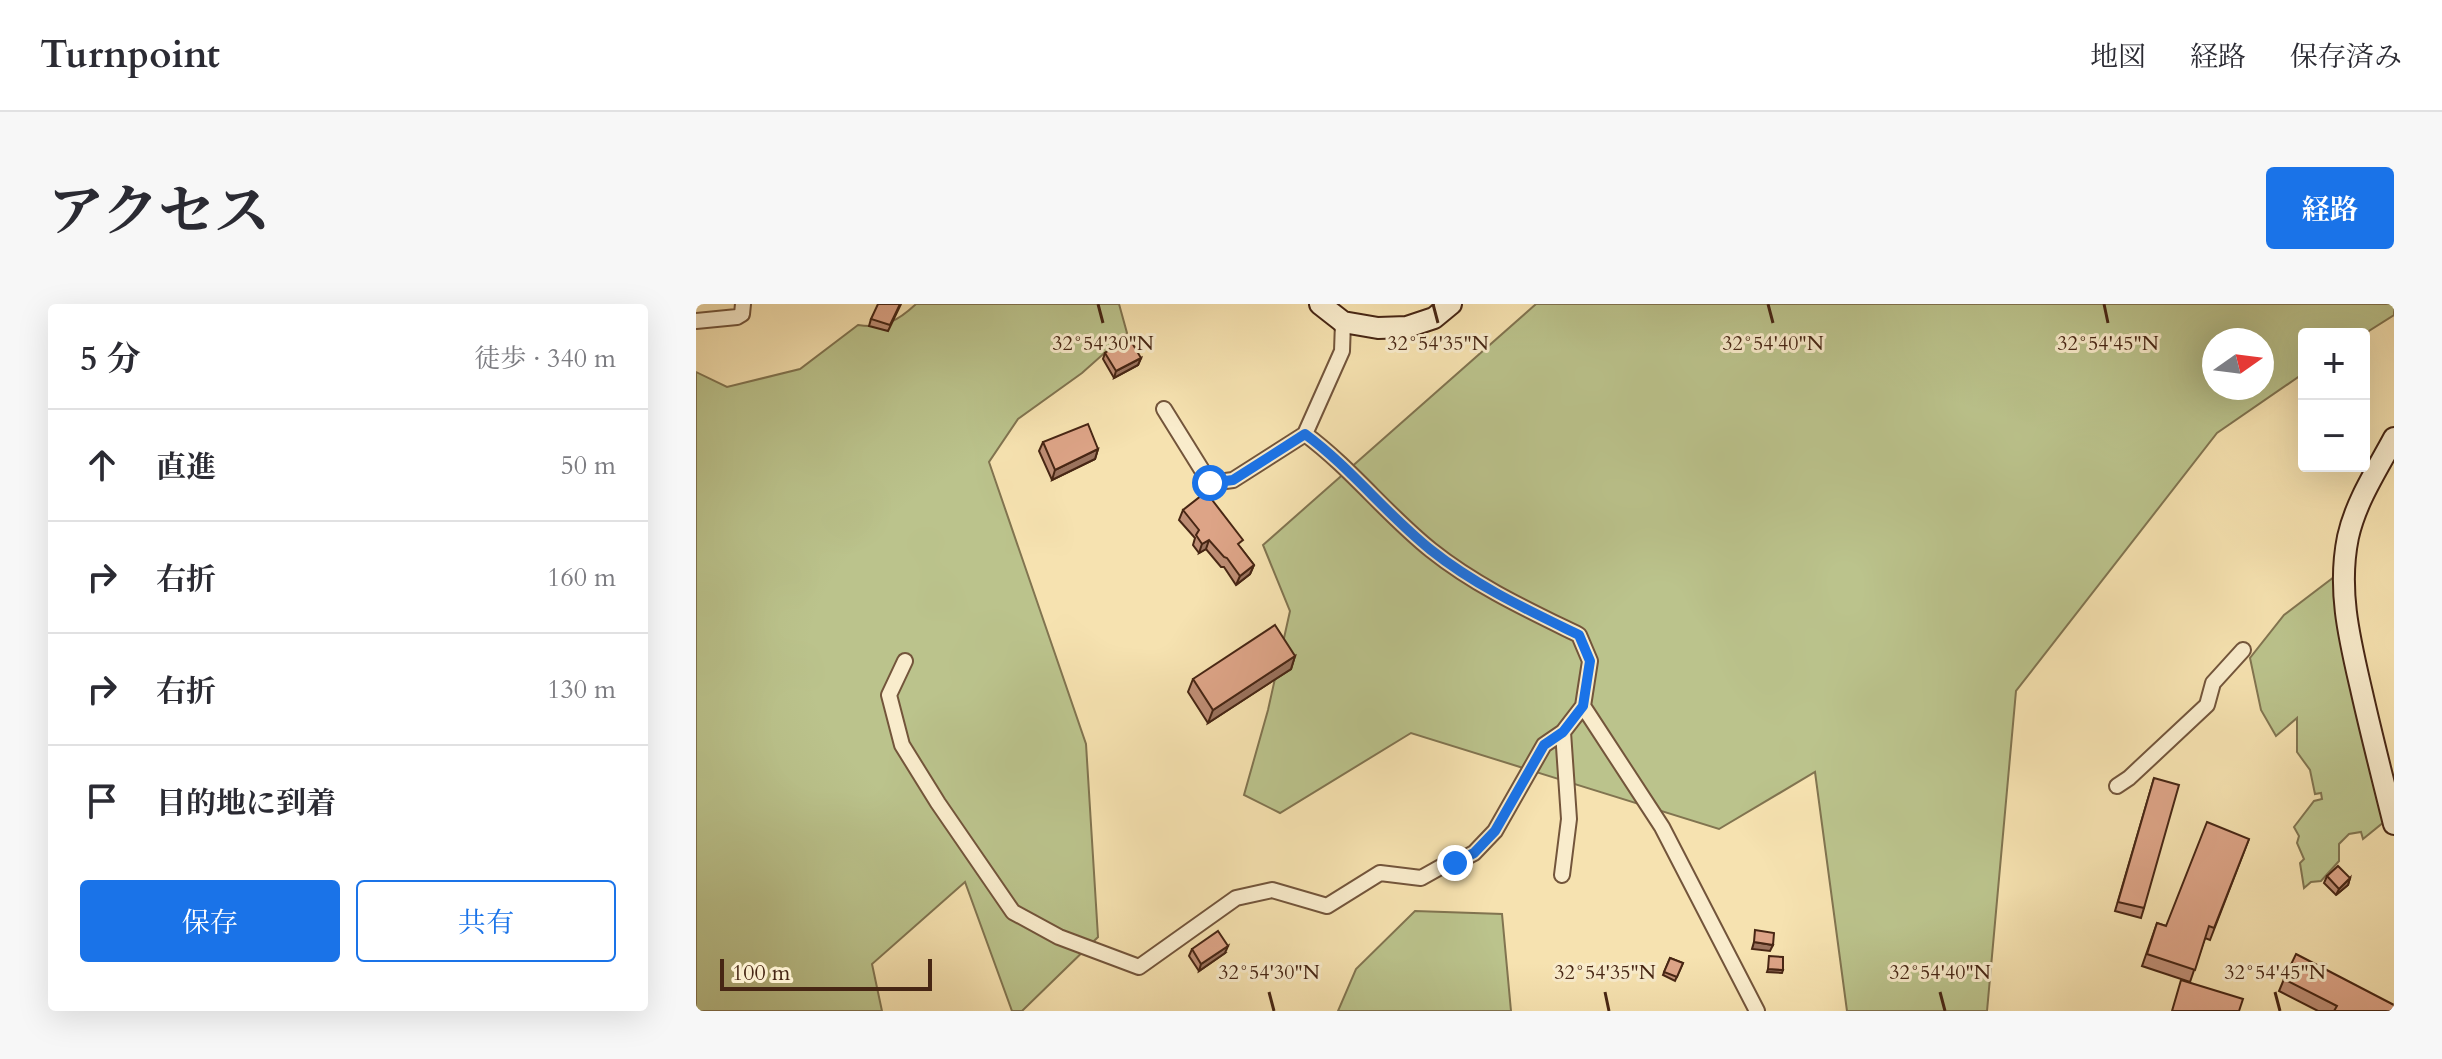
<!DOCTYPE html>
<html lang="ja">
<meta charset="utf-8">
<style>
body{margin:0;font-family:Cardo,"Noto Serif JP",serif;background:#f7f7f7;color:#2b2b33}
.controls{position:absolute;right:24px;top:24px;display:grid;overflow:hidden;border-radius:8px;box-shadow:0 8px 32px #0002}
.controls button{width:72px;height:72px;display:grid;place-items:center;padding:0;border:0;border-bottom:2px solid #e1e1e2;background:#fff;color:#2b2b33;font:40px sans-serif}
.compass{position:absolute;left:1506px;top:24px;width:72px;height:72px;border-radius:50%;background:#fff;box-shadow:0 8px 32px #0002;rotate:76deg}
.scale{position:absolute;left:24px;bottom:20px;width:212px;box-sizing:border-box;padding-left:8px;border:4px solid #472614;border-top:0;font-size:22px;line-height:28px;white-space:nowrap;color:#472614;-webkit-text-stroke:6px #f9eccc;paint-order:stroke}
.stop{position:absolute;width:24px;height:24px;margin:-18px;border:6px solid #1a73e8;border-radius:50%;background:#fff}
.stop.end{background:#1a73e8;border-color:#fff;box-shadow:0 2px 8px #0008}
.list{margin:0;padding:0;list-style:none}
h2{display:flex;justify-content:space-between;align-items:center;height:104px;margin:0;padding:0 32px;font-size:34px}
h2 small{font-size:26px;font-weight:400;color:#7c7c81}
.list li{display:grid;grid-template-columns:52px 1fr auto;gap:24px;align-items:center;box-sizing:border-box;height:112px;padding:0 32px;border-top:2px solid #e1e1e2}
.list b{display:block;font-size:30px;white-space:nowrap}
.list em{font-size:26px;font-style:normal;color:#7c7c81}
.actions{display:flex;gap:16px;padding:24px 32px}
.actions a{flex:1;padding:18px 0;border:2px solid #1a73e8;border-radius:8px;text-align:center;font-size:28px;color:#1a73e8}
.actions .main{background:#1a73e8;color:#fff}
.icon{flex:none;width:44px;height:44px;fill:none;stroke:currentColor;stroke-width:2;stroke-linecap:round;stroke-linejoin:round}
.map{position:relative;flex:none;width:1698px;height:707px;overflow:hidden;border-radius:8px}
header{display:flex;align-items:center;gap:48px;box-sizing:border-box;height:112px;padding:0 40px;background:#fff;border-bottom:2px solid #e1e1e2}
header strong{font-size:38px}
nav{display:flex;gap:44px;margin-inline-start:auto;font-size:28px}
.intro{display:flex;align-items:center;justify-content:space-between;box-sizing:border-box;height:192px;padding:0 48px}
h1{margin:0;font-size:56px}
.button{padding:20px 36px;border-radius:8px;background:#1a73e8;color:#fff;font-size:28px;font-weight:700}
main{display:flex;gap:48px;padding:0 48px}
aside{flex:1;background:#fff;border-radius:8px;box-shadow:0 8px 32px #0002}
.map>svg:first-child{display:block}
.green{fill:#bbc38c;stroke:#817450;stroke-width:2;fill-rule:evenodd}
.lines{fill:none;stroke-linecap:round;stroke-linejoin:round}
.street-casing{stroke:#73553b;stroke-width:18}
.secondary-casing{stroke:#472614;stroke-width:24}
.street{stroke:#f9eccc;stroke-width:14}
.secondary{stroke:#f9eccc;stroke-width:20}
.wall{fill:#be8d74;stroke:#472614;stroke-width:2}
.shaded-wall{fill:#9b735e;stroke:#472614;stroke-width:2}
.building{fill:#dda487;stroke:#472614;stroke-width:2}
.route{stroke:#1a73e8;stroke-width:10}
.ticks{fill:none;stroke:#472614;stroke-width:3}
.ticks-label{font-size:20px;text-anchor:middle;fill:#472614;stroke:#f9eccc;stroke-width:6;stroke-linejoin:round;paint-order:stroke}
</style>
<header>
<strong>Turnpoint</strong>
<nav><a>地図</a><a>経路</a><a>保存済み</a></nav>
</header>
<div class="intro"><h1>アクセス</h1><a class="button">経路</a></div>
<main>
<aside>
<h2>5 分<small>徒歩 · 340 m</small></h2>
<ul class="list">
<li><svg class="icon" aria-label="ahead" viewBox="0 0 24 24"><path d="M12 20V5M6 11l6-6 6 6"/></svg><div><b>直進</b></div><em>50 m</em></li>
<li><svg class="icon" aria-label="right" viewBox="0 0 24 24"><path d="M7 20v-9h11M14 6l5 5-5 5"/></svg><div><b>右折</b></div><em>160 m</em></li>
<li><svg class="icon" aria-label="right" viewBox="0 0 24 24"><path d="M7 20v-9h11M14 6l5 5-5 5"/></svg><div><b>右折</b></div><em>130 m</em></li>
<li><svg class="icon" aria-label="arrive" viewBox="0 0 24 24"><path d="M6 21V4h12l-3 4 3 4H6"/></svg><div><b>目的地に到着</b></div></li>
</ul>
<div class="actions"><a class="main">保存</a><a>共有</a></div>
</aside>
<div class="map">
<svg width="1698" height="707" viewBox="0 0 1698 707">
<rect width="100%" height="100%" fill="#f6e2b0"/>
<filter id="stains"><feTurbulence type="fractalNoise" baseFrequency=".0025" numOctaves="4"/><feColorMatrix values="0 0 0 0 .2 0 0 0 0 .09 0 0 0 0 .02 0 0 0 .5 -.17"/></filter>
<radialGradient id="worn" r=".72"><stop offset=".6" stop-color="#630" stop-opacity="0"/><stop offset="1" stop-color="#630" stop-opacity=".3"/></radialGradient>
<path class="green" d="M 220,0 L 423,0 L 431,29 L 386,69 L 322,115 L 293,158 L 390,440 L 402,633 L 326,707 L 316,707 L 269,578 L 176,660 L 186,707 L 0,707 L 0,68 L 31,83 L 104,65 L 162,21 C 187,25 202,17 220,0 Z
M 840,0 L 1698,0 L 1698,11 L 1668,30 L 1608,30 L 1608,69 L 1521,129 L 1320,387 L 1291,707 L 1151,707 L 1119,468 L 1023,525 L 715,429 L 584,509 L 548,491 L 572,406 L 594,307 L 567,241 ZM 1518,36 L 1566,36 L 1566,84 L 1518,84 Z
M 1638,273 L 1694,513 L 1667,535 L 1665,528 L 1653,530 L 1643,540 L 1643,557 L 1625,577 L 1615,578 L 1608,584 L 1604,559 L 1608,555 L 1601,539 L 1603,532 L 1598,523 L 1618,497 L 1626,495 L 1625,489 L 1619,490 L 1614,466 L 1601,448 L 1601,414 L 1580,432 L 1565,406 L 1554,354 L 1588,311 Z
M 719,607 L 806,610 L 815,707 L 642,707 L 660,665 Z"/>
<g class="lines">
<defs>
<path id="street" d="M 0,17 L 41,13 L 46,10 L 47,0
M 468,105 L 514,179 L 537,176 L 609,130 L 646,47 L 647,18
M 609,130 C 655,164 690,210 735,246 C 780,282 832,306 883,331 L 894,357 L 887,402 L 867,428 L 873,515 L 866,571
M 209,357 L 193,391 L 206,441 L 242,499 L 317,608 L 363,633 L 443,663 L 540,594 L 576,586 L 631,602 L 684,569 L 725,574 L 750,560 L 759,559 L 778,549 L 799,527 L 848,441 L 867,428
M 887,402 L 966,523 L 1061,707
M 1421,482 L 1433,474 L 1511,401 L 1517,379 L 1547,346"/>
<path id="secondary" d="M 624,0 L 647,18 L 682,24 L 711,23 L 738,14 L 755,0
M 1698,134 C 1681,166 1660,197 1652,233 C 1641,287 1654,337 1666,389 C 1676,433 1687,476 1698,520"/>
</defs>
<use href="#street" class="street-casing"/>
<use href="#secondary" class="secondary-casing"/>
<use href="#street" class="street"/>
<use href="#secondary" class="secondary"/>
</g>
<path class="wall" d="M 205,0 L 192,27 L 173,22 L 175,15 Z
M 409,49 L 445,54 L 442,61 L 418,74 L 407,55 Z
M 347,138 L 402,145 L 399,155 L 356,176 L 343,147 Z
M 487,206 L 544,243 L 558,261 L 554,270 L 540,281 L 528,263 L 525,263 L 510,245 L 503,249 L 497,241 L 499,234 L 483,216 Z
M 599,352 L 595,365 L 512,419 L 492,388 L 497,375 Z
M 1458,474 L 1448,604 L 1445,614 L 1419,607 Z
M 1553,535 L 1514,636 L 1509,634 L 1494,678 L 1446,662 L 1461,619 L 1470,622 Z
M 1631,572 L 1654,574 L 1652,581 L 1640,591 L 1628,579 Z
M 496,645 L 529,649 L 503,667 L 493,652 Z
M 974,654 L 987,659 L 979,677 L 967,671 Z
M 1588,675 L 1698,707 L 1622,707 L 1583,687 Z"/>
<path class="shaded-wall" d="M 445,54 L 442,61 L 418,74 L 420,67 Z
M 402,145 L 399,155 L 356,176 L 359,166 Z
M 513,236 L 510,245 L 503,249 L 506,240 Z
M 558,261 L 554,270 L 540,281 L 544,272 Z
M 599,352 L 595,365 L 512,419 L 517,406 Z
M 1654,574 L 1652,581 L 1640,591 L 1643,585 Z
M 1058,638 L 1077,641 L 1074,647 L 1056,645 Z
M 532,642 L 529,649 L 503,667 L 505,660 Z
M 1072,665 L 1087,666 L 1086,669 L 1071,668 Z"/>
<path class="building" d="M 182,0 L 204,0 L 194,21 L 175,15 Z
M 432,32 L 445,54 L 420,67 L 409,49 Z
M 392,120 L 402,145 L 359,166 L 347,138 Z
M 510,188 L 547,236 L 542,240 L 558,261 L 544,272 L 531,254 L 528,253 L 513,236 L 506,240 L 500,231 L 503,226 L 487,206 Z
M 579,321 L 599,352 L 517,406 L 497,375 Z
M 1458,474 L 1483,481 L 1448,604 L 1422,598 Z
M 1511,518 L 1553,535 L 1518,624 L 1513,622 L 1499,666 L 1451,650 L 1461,619 L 1470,622 Z
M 1642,562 L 1654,574 L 1643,585 L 1631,572 Z
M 1059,626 L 1078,629 L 1077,641 L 1058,638 Z
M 522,627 L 532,642 L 505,660 L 496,645 Z
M 1600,650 L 1698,701 L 1698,707 L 1638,707 L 1641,702 L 1588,675 Z
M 1073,652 L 1087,653 L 1087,666 L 1072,665 Z
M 974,654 L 987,659 L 981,673 L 968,668 Z
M 1485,676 L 1547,695 L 1543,707 L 1476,707 Z"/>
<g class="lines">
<path class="route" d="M 514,179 L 537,176 L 609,130 C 655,164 690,210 735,246 C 780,282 832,306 883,331 L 894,357 L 887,402 L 867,428 L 848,441 L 799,527 L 778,549 L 759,559"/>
</g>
<path class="ticks" d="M 402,0 L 407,19M 737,0 L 742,19M 1072,0 L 1077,19M 1408,0 L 1412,19M 573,688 L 578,707M 909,688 L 913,707M 1244,688 L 1249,707M 1579,688 L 1584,707"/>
<g class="ticks-label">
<text x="407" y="46">32°54'30"N</text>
<text x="742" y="46">32°54'35"N</text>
<text x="1077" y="46">32°54'40"N</text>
<text x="1412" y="46">32°54'45"N</text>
<text x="573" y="675">32°54'30"N</text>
<text x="909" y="675">32°54'35"N</text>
<text x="1244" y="675">32°54'40"N</text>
<text x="1579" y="675">32°54'45"N</text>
</g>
<rect width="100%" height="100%" filter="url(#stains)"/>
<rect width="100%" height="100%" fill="url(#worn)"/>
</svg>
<div class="controls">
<button>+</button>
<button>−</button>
</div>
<svg class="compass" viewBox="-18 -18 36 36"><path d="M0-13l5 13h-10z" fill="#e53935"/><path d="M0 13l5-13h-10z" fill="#7c7c81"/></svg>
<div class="scale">100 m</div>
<div class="stop" style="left:514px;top:179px"></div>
<div class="stop end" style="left:759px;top:559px"></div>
</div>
</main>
